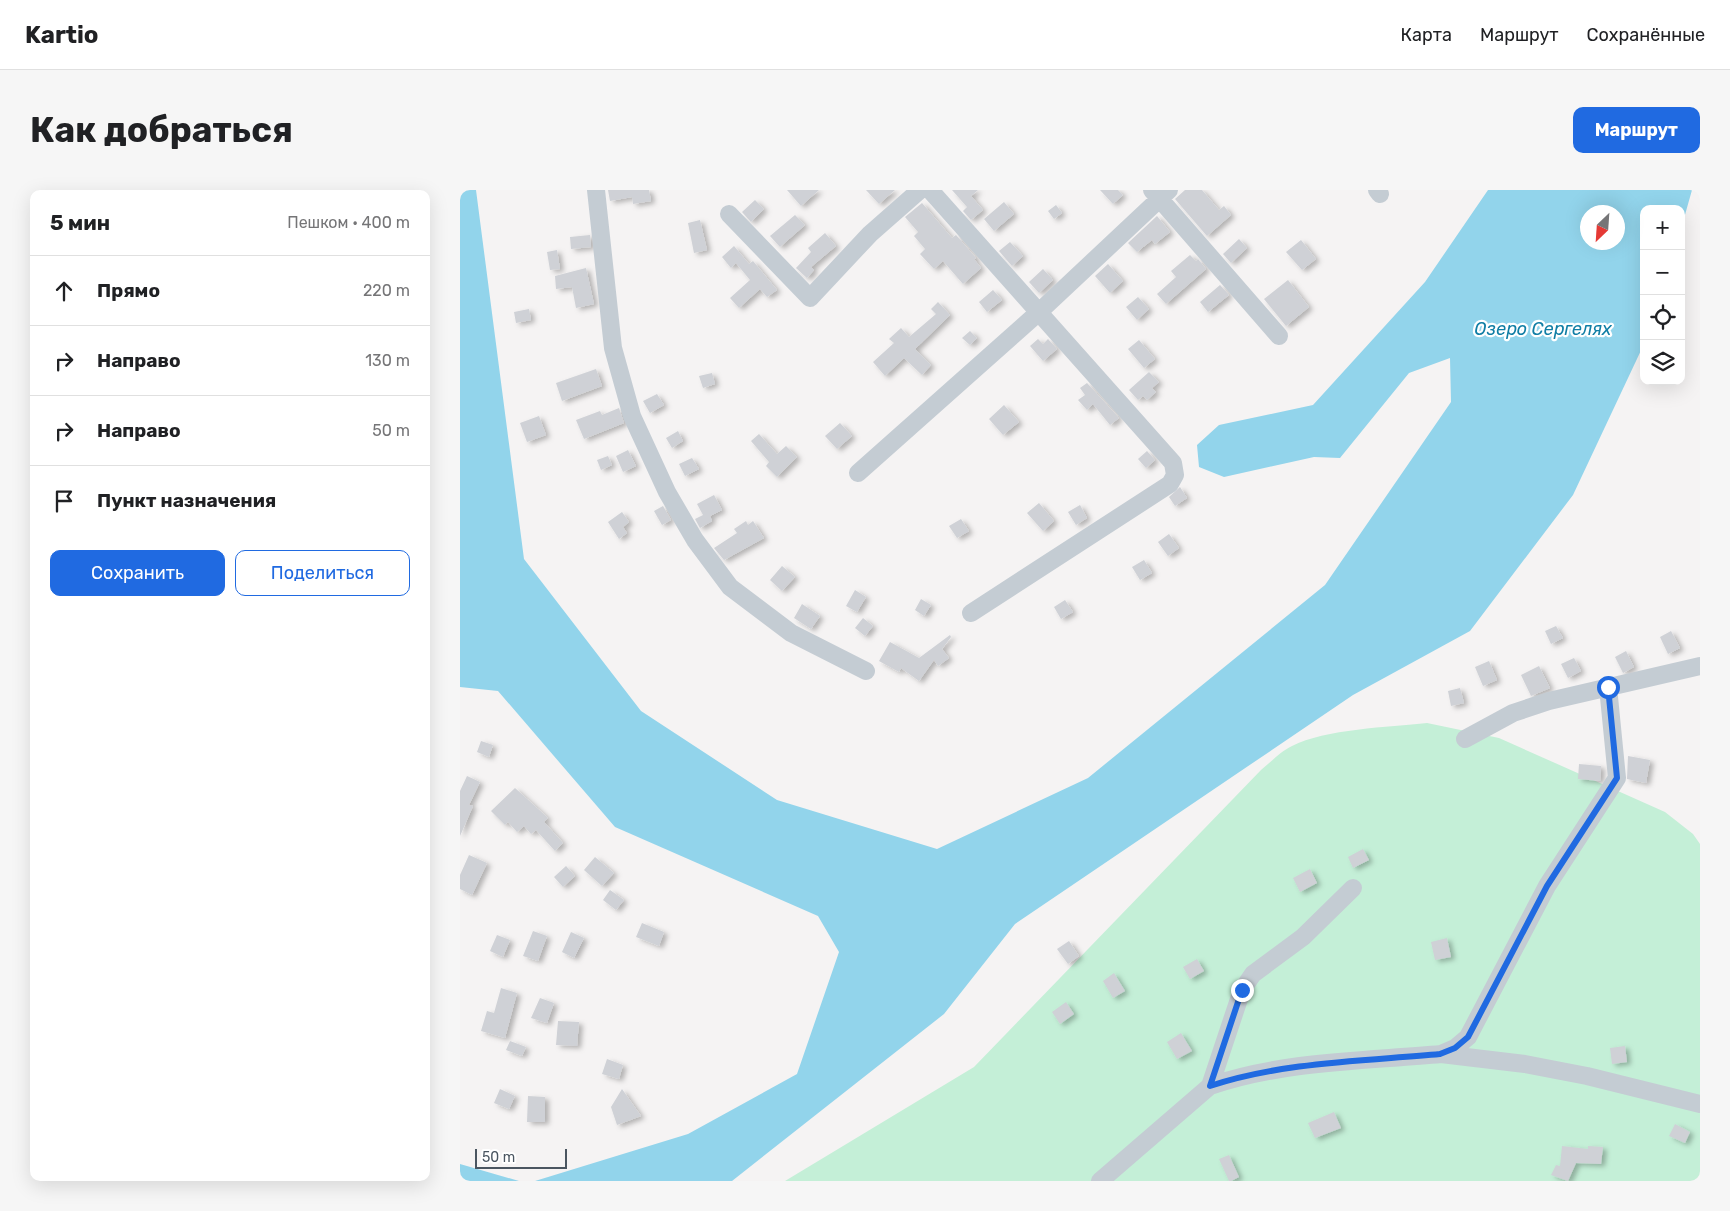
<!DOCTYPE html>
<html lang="ru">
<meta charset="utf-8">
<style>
body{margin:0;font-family:Rubik,sans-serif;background:#f6f6f6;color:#202124}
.controls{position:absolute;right:15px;top:15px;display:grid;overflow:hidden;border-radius:10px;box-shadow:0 5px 20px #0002}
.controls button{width:45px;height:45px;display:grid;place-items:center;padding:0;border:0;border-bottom:1px solid #e0e0e0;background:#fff;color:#202124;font:25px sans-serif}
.compass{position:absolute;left:1120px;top:15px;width:45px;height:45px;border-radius:50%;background:#fff;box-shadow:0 5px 20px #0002;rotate:205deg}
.scale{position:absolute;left:15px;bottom:12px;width:92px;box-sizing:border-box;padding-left:5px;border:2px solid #4a5560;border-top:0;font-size:14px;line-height:18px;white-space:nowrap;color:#4a5560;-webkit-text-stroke:4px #fff;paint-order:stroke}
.stop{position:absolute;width:15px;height:15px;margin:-11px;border:4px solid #206ae1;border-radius:50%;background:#fff}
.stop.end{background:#206ae1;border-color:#fff;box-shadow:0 1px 5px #0008}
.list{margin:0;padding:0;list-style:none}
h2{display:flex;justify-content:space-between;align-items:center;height:65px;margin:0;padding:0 20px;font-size:21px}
h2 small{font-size:16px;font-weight:400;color:#757577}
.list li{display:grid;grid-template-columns:32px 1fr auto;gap:15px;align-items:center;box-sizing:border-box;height:70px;padding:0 20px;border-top:1px solid #e0e0e0}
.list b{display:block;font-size:19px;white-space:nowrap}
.list em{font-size:16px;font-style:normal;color:#757577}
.actions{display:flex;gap:10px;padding:15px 20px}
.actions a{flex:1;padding:11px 0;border:1px solid #206ae1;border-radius:10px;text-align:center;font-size:18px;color:#206ae1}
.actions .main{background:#206ae1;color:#fff}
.icon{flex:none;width:28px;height:28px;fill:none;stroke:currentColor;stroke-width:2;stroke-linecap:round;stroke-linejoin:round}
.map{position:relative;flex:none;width:1240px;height:991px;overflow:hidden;border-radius:10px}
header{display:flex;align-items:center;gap:30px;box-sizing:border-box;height:70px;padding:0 25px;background:#fff;border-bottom:1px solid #e0e0e0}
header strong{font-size:24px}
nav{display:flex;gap:28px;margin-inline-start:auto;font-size:18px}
.intro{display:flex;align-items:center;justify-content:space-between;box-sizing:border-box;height:120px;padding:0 30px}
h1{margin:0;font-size:35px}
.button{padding:12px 22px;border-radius:10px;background:#206ae1;color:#fff;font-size:18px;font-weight:700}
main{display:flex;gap:30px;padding:0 30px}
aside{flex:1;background:#fff;border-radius:10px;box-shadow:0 5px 20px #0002}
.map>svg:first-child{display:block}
.green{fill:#c4efd7}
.water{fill:#92d4eb;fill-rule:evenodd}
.building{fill:#cfd1d6;filter:url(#shadow)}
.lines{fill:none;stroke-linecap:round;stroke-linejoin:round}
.minor{stroke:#c4ccd3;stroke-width:18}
.route{stroke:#206ae1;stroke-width:6}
.labels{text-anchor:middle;stroke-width:4.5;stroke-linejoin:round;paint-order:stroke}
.water-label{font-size:18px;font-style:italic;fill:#107ea5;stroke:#fff}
</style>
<header>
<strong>Kartio</strong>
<nav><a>Карта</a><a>Маршрут</a><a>Сохранённые</a></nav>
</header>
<div class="intro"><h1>Как добраться</h1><a class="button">Маршрут</a></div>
<main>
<aside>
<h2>5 мин<small>Пешком · 400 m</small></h2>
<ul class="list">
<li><svg class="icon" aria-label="ahead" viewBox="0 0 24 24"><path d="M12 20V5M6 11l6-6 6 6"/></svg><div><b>Прямо</b></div><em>220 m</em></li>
<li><svg class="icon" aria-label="right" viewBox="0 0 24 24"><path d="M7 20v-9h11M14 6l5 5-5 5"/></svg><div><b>Направо</b></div><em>130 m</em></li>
<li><svg class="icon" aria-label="right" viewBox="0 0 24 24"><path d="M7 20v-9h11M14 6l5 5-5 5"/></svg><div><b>Направо</b></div><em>50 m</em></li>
<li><svg class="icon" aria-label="arrive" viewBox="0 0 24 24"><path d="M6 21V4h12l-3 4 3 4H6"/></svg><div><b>Пункт назначения</b></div></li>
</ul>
<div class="actions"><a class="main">Сохранить</a><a>Поделиться</a></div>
</aside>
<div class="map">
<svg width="1240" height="991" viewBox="0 0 1240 991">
<defs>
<filter id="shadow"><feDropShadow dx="4" dy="2.5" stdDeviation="2.5" flood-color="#0004"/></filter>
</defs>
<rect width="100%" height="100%" fill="#f5f3f3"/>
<path class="green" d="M 967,533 L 1039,548 L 1205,622 L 1233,644 L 1240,654 L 1240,991 L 325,991 L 514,877 L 801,580 C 811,572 821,561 832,556 C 865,539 929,537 967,533 Z"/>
<path class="water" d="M 0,0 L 16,0 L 64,369 L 181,521 L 317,610 L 477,659 L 628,588 L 865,395 L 991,212 L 990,168 L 949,183 L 880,268 L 854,267 L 764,287 L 739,277 L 737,255 L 759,235 L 853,215 L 965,92 L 1028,0 L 1232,0 L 1221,39 L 1221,19 L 1184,19 L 1184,154 L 1113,305 L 1010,441 L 893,505 L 555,734 L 484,824 L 272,991 L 75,991 L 228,944 L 337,884 L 379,762 L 358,726 L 155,637 L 38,501 L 0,497 ZM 1128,22 L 1158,22 L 1158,52 L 1128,52 Z
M 0,974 L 59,991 L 0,991 Z"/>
<path class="building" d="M 148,0 L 189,0 L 191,11 L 173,14 L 172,7 L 150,11 Z
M 327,0 L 359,0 L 341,16 Z
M 406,0 L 435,0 L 419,14 Z
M 492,0 L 518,0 L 511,6 L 523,20 L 511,30 L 503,21 L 507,17 Z
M 640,0 L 658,0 L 663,5 L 653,14 Z
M 725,0 L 742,0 L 759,20 L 764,16 L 771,25 L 747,46 L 715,9 Z
M 295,10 L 304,19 L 291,32 L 282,22 Z
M 544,12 L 554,24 L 534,41 L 524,29 Z
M 462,13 L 492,48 L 496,45 L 516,68 L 514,69 L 521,78 L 503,94 L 483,71 L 474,79 L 460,64 L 465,59 L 454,46 L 458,42 L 445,27 Z
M 596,15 L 602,23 L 594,29 L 588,21 Z
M 335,25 L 345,35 L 320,57 L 310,46 Z
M 697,26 L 710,42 L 695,54 L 692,50 L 677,62 L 668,53 Z
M 240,30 L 247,60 L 234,63 L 228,33 Z
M 365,43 L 376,56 L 351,77 L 354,80 L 347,88 L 336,78 L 351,62 L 348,58 Z
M 130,45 L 131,57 L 111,59 L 110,47 Z
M 779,49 L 787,58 L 771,73 L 763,64 Z
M 841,50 L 856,69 L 842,80 L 826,62 Z
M 550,52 L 563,66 L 552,76 L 539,61 Z
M 274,56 L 289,74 L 293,71 L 317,100 L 307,107 L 300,99 L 279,118 L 270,108 L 290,90 L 276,73 L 271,78 L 262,67 Z
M 97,60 L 100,79 L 90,80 L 87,62 Z
M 730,65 L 736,71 L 738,69 L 746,79 L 706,114 L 697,104 L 716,87 L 711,81 Z
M 648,74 L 663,91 L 650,103 L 635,86 Z
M 126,78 L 134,114 L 116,118 L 112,97 L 96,99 L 95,86 Z
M 583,79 L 593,90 L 579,103 L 569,92 Z
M 828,90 L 849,117 L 826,136 L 804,109 Z
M 760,95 L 769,105 L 748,122 L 740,112 Z
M 533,100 L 542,110 L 527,122 L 519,112 Z
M 678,107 L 689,119 L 677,130 L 666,117 Z
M 478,112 L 490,125 L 455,159 L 471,175 L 462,185 L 444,168 L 425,186 L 413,172 L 434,153 L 429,149 L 441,138 L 449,147 L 476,124 L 471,119 Z
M 69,119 L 71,130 L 56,133 L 54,122 Z
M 510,141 L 517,148 L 510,155 L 502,148 Z
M 578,149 L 583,154 L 588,149 L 597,159 L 583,171 L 570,156 Z
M 679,150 L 695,169 L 684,178 L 668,159 Z
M 136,179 L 142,196 L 102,211 L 96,193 Z
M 689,182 L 699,192 L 692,198 L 696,202 L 687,210 L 683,206 L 678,210 L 669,200 Z
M 252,183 L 255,194 L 243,198 L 239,186 Z
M 627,193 L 659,228 L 650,235 L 633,214 L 627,220 L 618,210 L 625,205 L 620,198 Z
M 197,204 L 204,215 L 190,223 L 183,211 Z
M 544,215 L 559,232 L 543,245 L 529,229 Z
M 159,218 L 164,233 L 124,249 L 116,230 L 140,221 L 142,225 Z
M 79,226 L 86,245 L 67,252 L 60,233 Z
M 380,233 L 392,246 L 377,259 L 365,246 Z
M 218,241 L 223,251 L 212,258 L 206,248 Z
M 299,244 L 317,264 L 326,256 L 337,267 L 317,287 L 306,276 L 309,272 L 291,251 Z
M 168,260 L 176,276 L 163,282 L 156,266 Z
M 687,261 L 695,270 L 686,278 L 678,269 Z
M 148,266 L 152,275 L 141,280 L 137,270 Z
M 232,268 L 239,279 L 225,286 L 219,274 Z
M 720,297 L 727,308 L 715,316 L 709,307 Z
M 254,305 L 262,320 L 250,326 L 252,331 L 240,338 L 235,329 L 243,325 L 237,314 Z
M 579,313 L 594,331 L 583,341 L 567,323 Z
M 620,315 L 627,328 L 616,335 L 608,322 Z
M 203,316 L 211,330 L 202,335 L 194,321 Z
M 162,322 L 169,332 L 163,337 L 167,343 L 159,349 L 148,332 Z
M 501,329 L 509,341 L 497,348 L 489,336 Z
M 286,331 L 288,335 L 293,331 L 304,348 L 264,370 L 254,358 L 277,343 L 274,339 Z
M 709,344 L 719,358 L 708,366 L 698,352 Z
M 684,370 L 692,383 L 680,390 L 672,377 Z
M 322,376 L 335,387 L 322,401 L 310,390 Z
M 395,400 L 406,407 L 397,422 L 386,416 Z
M 461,409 L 471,415 L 464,426 L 455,420 Z
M 605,410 L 613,422 L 601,429 L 594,417 Z
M 342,414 L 360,426 L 351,439 L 334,428 Z
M 403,428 L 413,436 L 405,446 L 395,438 Z
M 1096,436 L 1103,448 L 1091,454 L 1085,441 Z
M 1211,441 L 1220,458 L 1208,464 L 1200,447 Z
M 490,445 L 491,447 L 482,459 L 489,468 L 478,476 L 474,470 L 459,491 L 441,478 L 439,482 L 419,471 L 430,452 L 459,468 Z
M 1166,461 L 1174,477 L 1163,483 L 1155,467 Z
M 1114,468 L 1121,481 L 1108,488 L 1101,474 Z
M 1029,471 L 1037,490 L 1023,496 L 1015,477 Z
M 1079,476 L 1090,498 L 1071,506 L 1061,485 Z
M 1000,498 L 1004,513 L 991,516 L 988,501 Z
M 21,551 L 33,555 L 29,567 L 17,562 Z
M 1168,566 L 1190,570 L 1186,593 L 1167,589 Z
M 1119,574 L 1141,576 L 1140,591 L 1118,589 Z
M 7,586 L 20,592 L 9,615 L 13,616 L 0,646 L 0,601 Z
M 55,598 L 88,628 L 84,632 L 103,653 L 95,661 L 76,640 L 71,644 L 64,636 L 57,642 L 48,632 L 45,635 L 31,621 Z
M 903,659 L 909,670 L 893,678 L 888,667 Z
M 9,665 L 27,673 L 12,705 L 0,699 L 0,685 Z
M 135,667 L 154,683 L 142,696 L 124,680 Z
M 106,676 L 115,686 L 103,697 L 94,687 Z
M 850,679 L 857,693 L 840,702 L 833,688 Z
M 150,700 L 164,710 L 156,720 L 143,710 Z
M 182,733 L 204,742 L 199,756 L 176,747 Z
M 73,741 L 87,746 L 78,771 L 63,766 Z
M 111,742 L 124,748 L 114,768 L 102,762 Z
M 37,745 L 50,750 L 43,767 L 30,761 Z
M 987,748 L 991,767 L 975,770 L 971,752 Z
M 609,751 L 619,766 L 608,774 L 597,759 Z
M 737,769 L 744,781 L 730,789 L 723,777 Z
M 654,783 L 665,801 L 653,808 L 643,791 Z
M 41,798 L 57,803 L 45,848 L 21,841 L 27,821 L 34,823 Z
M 80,808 L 94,813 L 87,833 L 71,828 Z
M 606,812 L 614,824 L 600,834 L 592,822 Z
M 98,831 L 119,832 L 117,856 L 96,855 Z
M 721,843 L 732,861 L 717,869 L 707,852 Z
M 50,851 L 66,857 L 62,866 L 46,860 Z
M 1165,856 L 1167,872 L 1152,874 L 1150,858 Z
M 147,869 L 163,875 L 159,889 L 142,884 Z
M 40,899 L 55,906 L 49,919 L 34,913 Z
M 162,899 L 181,926 L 157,935 L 151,917 Z
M 68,906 L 85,907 L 85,932 L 67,932 Z
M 874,922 L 881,938 L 855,948 L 848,933 Z
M 1215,934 L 1230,942 L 1225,953 L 1209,946 Z
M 1102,956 L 1128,959 L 1128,956 L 1143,957 L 1141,974 L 1116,973 L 1108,991 L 1091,985 L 1096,975 L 1100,976 Z
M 769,965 L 779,987 L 771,991 L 769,991 L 759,969 Z"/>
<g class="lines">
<path class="minor" d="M 136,0 L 153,158 L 172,226 L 207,302 L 235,350 L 270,397 L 331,443 L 406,481
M 470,0 L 713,273 L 715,285 L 710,294 L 511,423
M 692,0 L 819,146
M 917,0 L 920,4
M 269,24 L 350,108 L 410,44 L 460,0
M 398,283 L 579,122 L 709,0
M 1005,549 L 1053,523 L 1089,511 L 1240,476
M 893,698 L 843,747 L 793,784 L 782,800 L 750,896 C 823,871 904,871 981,864 L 995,858 L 1008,847 L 1087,696 L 1157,588 L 1148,497
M 981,864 L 1065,874 L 1127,886 L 1240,914
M 640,991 L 750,896"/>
</g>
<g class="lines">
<path class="route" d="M 782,800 L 750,896 C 823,872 904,871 980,864 L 995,858 L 1008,847 L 1087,696 L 1157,588 L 1148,497"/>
</g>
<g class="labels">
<g class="water-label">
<text x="1083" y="145">Озеро Сергелях</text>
</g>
</g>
</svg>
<div class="controls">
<button>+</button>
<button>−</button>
<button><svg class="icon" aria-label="locate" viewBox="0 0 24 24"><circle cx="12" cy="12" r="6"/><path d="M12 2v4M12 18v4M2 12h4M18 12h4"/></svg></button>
<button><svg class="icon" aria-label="layers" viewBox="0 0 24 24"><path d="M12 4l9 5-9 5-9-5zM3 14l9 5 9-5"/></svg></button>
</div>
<svg class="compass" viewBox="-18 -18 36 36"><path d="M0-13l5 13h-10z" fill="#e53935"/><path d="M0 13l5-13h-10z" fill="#757577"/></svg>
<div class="scale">50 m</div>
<div class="stop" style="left:1148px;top:497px"></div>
<div class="stop end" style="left:782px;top:800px"></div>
</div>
</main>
